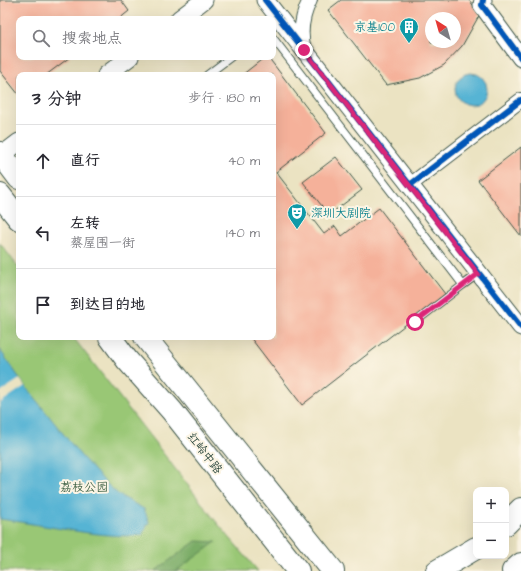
<!DOCTYPE html>
<html lang="zh">
<meta charset="utf-8">
<style>
body{margin:0;font-family:"Architects Daughter","LXGW WenKai TC",sans-serif;background:#f7f7f7;color:#2b2b33}
.controls{position:absolute;right:12px;bottom:12px;display:grid;overflow:hidden;border-radius:8px;box-shadow:0 4px 16px #0002}
.controls button{width:36px;height:36px;display:grid;place-items:center;padding:0;border:0;border-bottom:1px solid #e1e1e2;background:#fff;color:#2b2b33;font:20px sans-serif}
.compass{position:absolute;left:425px;top:12px;width:36px;height:36px;border-radius:50%;background:#fff;box-shadow:0 4px 16px #0002;rotate:323deg}
.stop{position:absolute;width:12px;height:12px;margin:-9px;border:3px solid #db2777;border-radius:50%;background:#fff}
.stop.end{background:#db2777;border-color:#fff;box-shadow:0 1px 4px #0008}
.list{margin:0;padding:0;list-style:none}
h2{display:flex;justify-content:space-between;align-items:center;height:52px;margin:0;padding:0 16px;font-size:17px}
h2 small{font-size:13px;font-weight:400;color:#7c7c81}
.list li{display:grid;grid-template-columns:26px 1fr auto;gap:12px;align-items:center;box-sizing:border-box;height:72px;padding:0 16px;border-top:1px solid #e1e1e2}
.list b{display:block;font-size:15px;white-space:nowrap}
.list p{margin:0;font-size:13px;white-space:nowrap;color:#7c7c81}
.list em{font-size:13px;font-style:normal;color:#7c7c81}
.icon{flex:none;width:22px;height:22px;fill:none;stroke:currentColor;stroke-width:2;stroke-linecap:round;stroke-linejoin:round}
.map{position:relative;flex:none;width:521px;height:571px;overflow:hidden}
.search{position:absolute;background:#fff;box-shadow:0 4px 16px #0002;left:16px;top:16px;width:260px;height:44px;display:flex;align-items:center;gap:10px;box-sizing:border-box;padding:0 14px;border-radius:8px;color:#7c7c81;font-size:15px}
.panel{position:absolute;background:#fff;box-shadow:0 4px 16px #0002;left:16px;top:72px;width:260px;height:268px;border-radius:8px}
.map>svg:first-child{display:block}
.green{fill:#99c775;stroke:#5c8254}
.forest{fill:#7aac66;stroke:#4c744d}
.water{fill:#56b4d4;stroke:#3a7884}
.pier{fill:#ebe3c2}
.building{fill:#f5b19a;fill-rule:evenodd}
.lines{fill:none;stroke-linecap:round;stroke-linejoin:round}
.service-casing{stroke:#3e5649;stroke-width:9}
.minor-casing{stroke:#3e5649;stroke-width:16}
.tertiary-casing{stroke:#3e5649;stroke-width:19}
.primary-casing{stroke:#3e5649;stroke-width:24}
.service{stroke:#fff;stroke-width:7}
.minor{stroke:#fff;stroke-width:14}
.tertiary{stroke:#fff;stroke-width:17}
.primary{stroke:#fff;stroke-width:22}
.cycleway-casing{stroke:#fcf5e5;stroke-width:8}
.cycleway{stroke:#0057b8;stroke-width:6}
.route{stroke:#db2777;stroke-width:5}
.labels{text-anchor:middle;stroke-width:4;stroke-linejoin:round;paint-order:stroke}
.culture-label{font-size:12px;fill:#0d838f;stroke:#fcf5e5;text-anchor:end}
.street-label{font-size:12px;fill:#1f3d34;stroke:#fcf5e5}
.park-label{font-size:12px;fill:#3e6044;stroke:#fcf5e5}
</style>
<div class="map">
<svg width="521" height="571" viewBox="0 0 521 571">
<rect width="100%" height="100%" fill="#fcf5e5"/>
<filter id="ink" filterUnits="userSpaceOnUse"><feTurbulence type="fractalNoise" baseFrequency=".025" numOctaves="2"/><feDisplacementMap in="SourceGraphic" scale="8" xChannelSelector="R" yChannelSelector="G"/><feConvolveMatrix kernelMatrix="1 2 1 2 8 2 1 2 1" color-interpolation-filters="sRGB"/></filter>
<filter id="wash" filterUnits="userSpaceOnUse"><feTurbulence type="fractalNoise" baseFrequency=".012" numOctaves="4" result="noise"/><feDisplacementMap in="SourceGraphic" scale="16" xChannelSelector="R" yChannelSelector="G"/><feGaussianBlur stdDeviation="0.9" result="paint"/><feColorMatrix in="noise" values="0 0 0 0 0 0 0 0 0 0 0 0 0 0 0 0 0 1.4 0 .05"/><feComposite in="paint" operator="in"/></filter>
<g filter="url(#wash)">
<rect width="100%" height="100%" fill="#ebe3c2"/>
<path class="green" d="M 0,243 L 19,268 L 19,337 L 73,337 L 218,524 L 258,571 L 0,571 Z"/>
<path class="forest" d="M 196,541 L 216,542 L 176,571 L 155,571 Z"/>
<path class="water" d="M455 89a16 16 0 1 1 32 0a16 16 0 1 1-32 0Z
M 0,350 L 25,386 L 81,456 L 108,485 L 119,495 L 144,509 L 149,522 L 142,535 C 124,537 107,535 89,533 C 59,529 30,523 0,519 Z"/>
<path class="pier" d="M 20,379 L 25,386 L 0,403 L 0,392 Z"/>
<g id="blocks">
<path class="building" d="M 0,0 L 121,0 L 129,11 L 119,19 L 19,19 L 19,57 L 70,57 L 46,75 L 19,75 L 19,95 L 0,71 Z
M 341,0 L 469,0 L 480,14 L 462,46 L 444,65 L 420,78 L 386,85 L 328,10 ZM 431,18 L 455,18 L 455,42 L 431,42 Z
M 265,57 L 268,57 L 326,133 L 276,172 L 324,234 L 335,226 L 342,236 L 379,208 L 445,294 L 302,405 L 250,337 L 273,337 L 273,75 L 242,75 Z
M 521,147 L 521,236 L 478,180 Z
M 336,157 L 362,190 L 329,215 L 303,182 Z"/>
</g>
</g>
<g filter="url(#ink)">
<use href="#blocks" fill-opacity="0" stroke="#3e5649" stroke-width="1"/>
<g class="lines">
<defs>
<path id="service" d="M 273,38 L 463,285 L 478,274
M 207,75 L 231,57
M 415,322 L 463,285"/>
<path id="minor" d="M 304,49 C 299,32 302,16 310,0
M 410,185 L 521,100"/>
<path id="tertiary" d="M 265,0 L 521,327
M 483,0 L 482,5 L 521,58
M 179,19 L 204,0
M 106,75 L 130,57
M 2,155 L 19,142"/>
<path id="primary" d="M 0,153 L 19,178
M 0,195 L 19,219
M 110,337 L 127,360 L 172,411 L 298,571
M 145,337 L 333,571
M 506,524 L 521,509
M 437,571 L 476,548
M 513,571 L 521,564"/>
</defs>
<use href="#service" class="service-casing"/>
<use href="#minor" class="minor-casing"/>
<use href="#tertiary" class="tertiary-casing"/>
<use href="#primary" class="primary-casing"/>
<use href="#service" class="service"/>
<use href="#minor" class="minor"/>
<use href="#tertiary" class="tertiary"/>
<use href="#primary" class="primary"/>
<defs>
<path id="cycleway" d="M 265,0 L 521,327
M 483,0 L 482,5 L 521,58
M 410,185 L 521,100"/>
</defs>
<use href="#cycleway" class="cycleway-casing"/>
<use href="#cycleway" class="cycleway"/>
</g>
</g>
<g class="lines" filter="url(#ink)">
<path class="route" d="M 304,50 L 478,274 L 415,322"/>
</g>
<defs>
<symbol id="building-pin" viewBox="-11 -11 22 30"><path d="M0 17L-7.5 6A9.5 9.5 0 1 1 7.5 6Z" fill="#0f9aa8" stroke="#fcf5e5"/><path d="M-4-6H4V6H1V3H-1V6H-4ZM-2.5-4.3h1.7v1.8h-1.7ZM.8-4.3h1.7v1.8H.8ZM-2.5-1h1.7V.8h-1.7ZM.8-1h1.7V.8H.8Z" fill="#fff"/></symbol>
<symbol id="theatre-pin" viewBox="-11 -11 22 30"><path d="M0 17L-7.5 6A9.5 9.5 0 1 1 7.5 6Z" fill="#0f9aa8" stroke="#fcf5e5"/><path d="M-5-5.5Q0-4 5-5.5V0Q5 5 0 6Q-5 5-5 0ZM-3.3-2.5H-1v1.5H-3.3ZM1-2.5H3.3v1.5H1ZM-2.8 1Q0 5.5 2.8 1Z" fill="#fff"/></symbol>
</defs>
<g fill-rule="evenodd">
<use href="#building-pin" x="398" y="16" width="22" height="30"/>
<use href="#theatre-pin" x="286" y="202" width="22" height="30"/>
</g>
<g class="labels">
<g class="culture-label">
<text x="395" y="31">京基100</text>
<text x="311" y="217" text-anchor="start">深圳大剧院</text>
</g>
<g class="street-label">
<text transform="translate(205 453) rotate(52)" y="4">红岭中路</text>
</g>
<g class="park-label">
<text x="84" y="491">荔枝公园</text>
</g>
</g>
</svg>
<div class="controls">
<button>+</button>
<button>−</button>
</div>
<svg class="compass" viewBox="-18 -18 36 36"><path d="M0-13l5 13h-10z" fill="#e53935"/><path d="M0 13l5-13h-10z" fill="#7c7c81"/></svg>
<div class="stop" style="left:415px;top:322px"></div>
<div class="stop end" style="left:304px;top:50px"></div>
<div class="search"><svg class="icon" aria-label="search" viewBox="0 0 24 24"><circle cx="10" cy="10" r="6"/><path d="M15 15l6 6"/></svg>搜索地点</div>
<section class="panel">
<h2>3 分钟<small>步行 · 180 m</small></h2>
<ul class="list">
<li><svg class="icon" aria-label="ahead" viewBox="0 0 24 24"><path d="M12 20V5M6 11l6-6 6 6"/></svg><div><b>直行</b></div><em>40 m</em></li>
<li><svg class="icon" aria-label="left" viewBox="0 0 24 24"><path d="M17 20v-9H6M10 6l-5 5 5 5"/></svg><div><b>左转</b><p>蔡屋围一街</p></div><em>140 m</em></li>
<li><svg class="icon" aria-label="arrive" viewBox="0 0 24 24"><path d="M6 21V4h12l-3 4 3 4H6"/></svg><div><b>到达目的地</b></div></li>
</ul>
</section>
</div>
